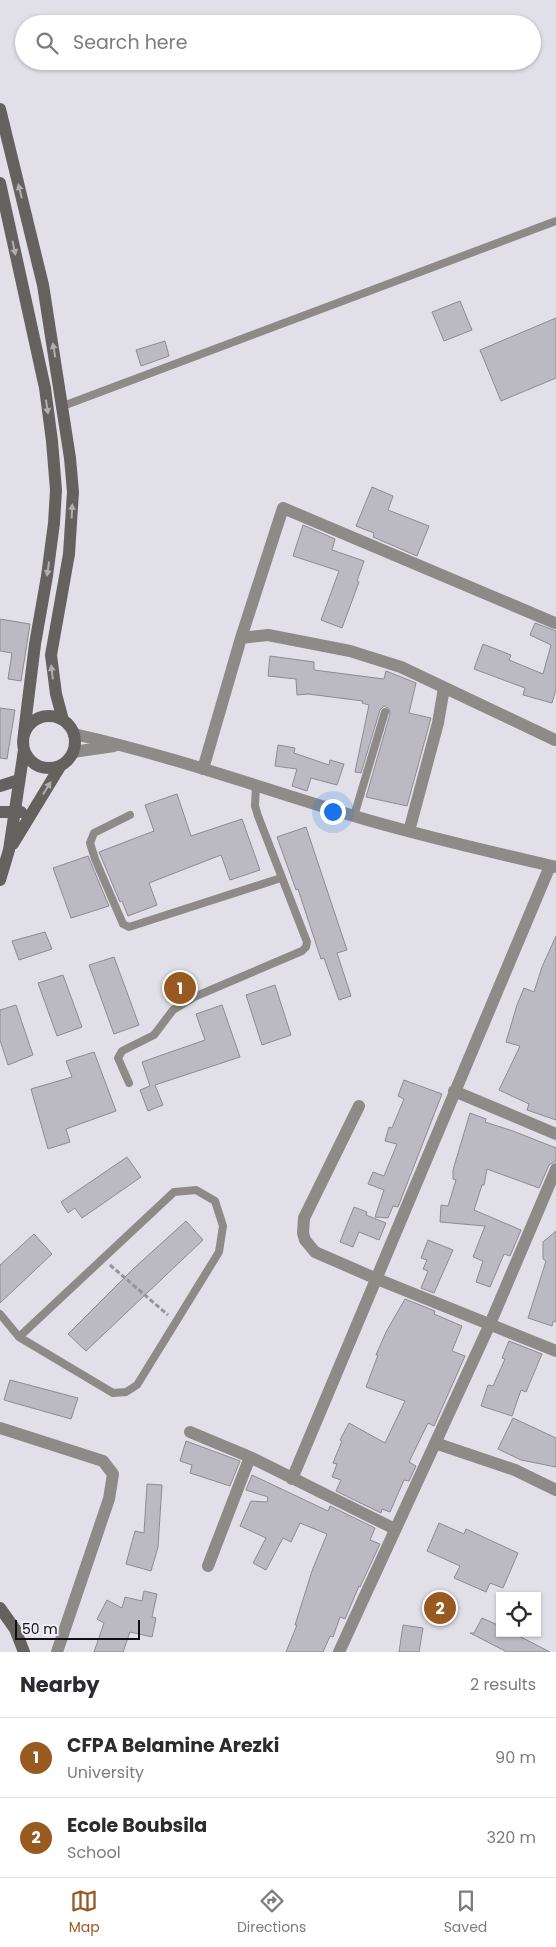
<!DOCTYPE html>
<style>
body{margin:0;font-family:Poppins,sans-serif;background:#f7f7f7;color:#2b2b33}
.controls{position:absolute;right:15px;bottom:15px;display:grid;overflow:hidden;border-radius:0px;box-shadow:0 1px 4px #0004}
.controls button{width:45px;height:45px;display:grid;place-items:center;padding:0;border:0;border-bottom:1px solid #e1e1e2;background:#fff;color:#2b2b33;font:25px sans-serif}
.scale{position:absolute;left:15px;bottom:12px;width:125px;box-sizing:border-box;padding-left:5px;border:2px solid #100f12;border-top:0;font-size:14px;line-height:18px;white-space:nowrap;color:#100f12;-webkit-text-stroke:4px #eeedf5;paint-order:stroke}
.you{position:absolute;left:332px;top:811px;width:18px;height:18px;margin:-12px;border:4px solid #fff;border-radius:50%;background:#1a73e8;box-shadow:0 0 0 8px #1a73e833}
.badge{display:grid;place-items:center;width:32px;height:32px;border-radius:50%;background:#995a21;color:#fff;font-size:16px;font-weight:700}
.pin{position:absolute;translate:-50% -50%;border:2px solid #fff;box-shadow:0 1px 5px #0006}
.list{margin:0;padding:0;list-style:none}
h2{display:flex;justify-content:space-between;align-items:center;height:65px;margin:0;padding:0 20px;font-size:21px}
h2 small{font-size:16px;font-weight:400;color:#7c7c81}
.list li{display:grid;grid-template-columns:32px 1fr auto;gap:15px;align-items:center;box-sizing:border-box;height:80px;padding:0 20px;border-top:1px solid #e1e1e2}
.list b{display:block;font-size:19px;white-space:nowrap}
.list p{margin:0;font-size:16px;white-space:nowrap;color:#7c7c81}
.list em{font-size:16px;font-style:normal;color:#7c7c81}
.icon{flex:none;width:28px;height:28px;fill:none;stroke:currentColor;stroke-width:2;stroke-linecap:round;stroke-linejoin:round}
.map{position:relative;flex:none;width:556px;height:1652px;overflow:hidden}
.search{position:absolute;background:#fff;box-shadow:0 1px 4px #0004;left:15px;right:15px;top:15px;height:55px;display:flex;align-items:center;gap:12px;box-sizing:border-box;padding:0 18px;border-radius:28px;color:#7c7c81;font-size:19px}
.sheet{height:225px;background:#fff}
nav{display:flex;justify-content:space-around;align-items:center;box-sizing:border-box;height:70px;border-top:1px solid #e1e1e2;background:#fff;font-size:14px;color:#7c7c81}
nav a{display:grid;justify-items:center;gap:2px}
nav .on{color:#995a21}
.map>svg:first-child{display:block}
.building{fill:#bbbac2;stroke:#8c8b93}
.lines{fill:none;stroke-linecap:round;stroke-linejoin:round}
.path{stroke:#95949a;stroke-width:3;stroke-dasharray:5 2.5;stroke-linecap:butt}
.lane{stroke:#8d8a88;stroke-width:8}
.street{stroke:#8d8a88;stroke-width:12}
.secondary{stroke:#65615e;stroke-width:12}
.oneway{fill:#b0aeb1}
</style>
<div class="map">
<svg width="556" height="1652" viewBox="0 0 556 1652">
<rect width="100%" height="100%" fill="#e1e0e8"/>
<path class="building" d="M 460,301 L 472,330 L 444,341 L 432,312 Z
M 556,318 L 556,378 L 501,401 L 480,350 Z
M 165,341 L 169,356 L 141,366 L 136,350 Z
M 372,487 L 393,496 L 388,510 L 429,526 L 417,556 L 373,537 L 374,533 L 356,526 Z
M 303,525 L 335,539 L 332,550 L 364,561 L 357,581 L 359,582 L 342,628 L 321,620 L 339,571 L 293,556 Z
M 0,619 L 30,624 L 21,681 L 8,679 L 12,653 L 0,651 Z
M 535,623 L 556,631 L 556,689 L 552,703 L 523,695 L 525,688 L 474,669 L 483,644 L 511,655 L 509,660 L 543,674 L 551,645 L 530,635 Z
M 270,656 L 314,662 L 314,670 L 384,679 L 386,671 L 416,683 L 409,713 L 431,718 L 407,806 L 366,797 L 390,714 L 389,709 L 384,706 L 380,710 L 361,773 L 355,772 L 369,705 L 362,703 L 363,701 L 308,694 L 297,695 L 296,679 L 268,676 Z
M 0,708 L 15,710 L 7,759 L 0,758 Z
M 278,745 L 295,748 L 294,753 L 329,765 L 330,760 L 344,764 L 337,785 L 311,778 L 307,791 L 292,786 L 297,769 L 275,766 Z
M 177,794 L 191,836 L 242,819 L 260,870 L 230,880 L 221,855 L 149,883 L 157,905 L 128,916 L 122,901 L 120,902 L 99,852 L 154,831 L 145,805 Z
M 306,827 L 347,950 L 337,953 L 351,996 L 339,1000 L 324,958 L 321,959 L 298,889 L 296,890 L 277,837 Z
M 88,856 L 109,906 L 71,918 L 53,868 Z
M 45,932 L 52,949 L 19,960 L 12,941 Z
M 556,936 L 556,1120 L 527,1110 L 529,1104 L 499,1090 L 520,1046 L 506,1042 L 517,1005 L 524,988 L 534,992 L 542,967 Z
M 114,957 L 139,1025 L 114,1034 L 89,965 Z
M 63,975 L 82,1027 L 57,1036 L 38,983 Z
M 275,985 L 291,1035 L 262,1045 L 246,995 Z
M 16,1005 L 33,1055 L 8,1065 L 0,1040 L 0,1010 Z
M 222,1005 L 240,1057 L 155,1085 L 163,1105 L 148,1111 L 140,1090 L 150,1086 L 142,1062 L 205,1040 L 196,1014 Z
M 94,1052 L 116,1111 L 66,1129 L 70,1142 L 48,1149 L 31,1089 L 72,1077 L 66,1061 Z
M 404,1080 L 442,1094 L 398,1207 L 393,1206 L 388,1218 L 375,1217 L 384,1190 L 368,1184 L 373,1172 L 384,1176 L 397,1144 L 385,1141 L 389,1127 L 392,1128 L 404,1099 L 398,1096 Z
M 470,1113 L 486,1119 L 485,1122 L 513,1131 L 556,1148 L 556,1161 L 549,1165 L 539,1188 L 487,1169 L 484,1185 L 482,1185 L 474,1210 L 521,1230 L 510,1256 L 504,1254 L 490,1287 L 476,1282 L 483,1261 L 473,1257 L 485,1226 L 440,1222 L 441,1205 L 448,1206 L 456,1180 L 453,1179 L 453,1170 Z
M 127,1157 L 141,1177 L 82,1218 L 75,1208 L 68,1213 L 61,1202 Z
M 354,1207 L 367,1212 L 366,1215 L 386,1223 L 379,1240 L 359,1232 L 353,1247 L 340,1242 Z
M 186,1221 L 203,1240 L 86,1351 L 68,1334 L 133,1269 Z
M 556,1231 L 556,1322 L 553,1321 L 552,1326 L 528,1318 L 546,1261 L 543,1259 L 543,1242 Z
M 34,1234 L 52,1254 L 0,1303 L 0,1265 Z
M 428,1240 L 453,1250 L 434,1293 L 421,1288 L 428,1271 L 423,1269 L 427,1260 L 421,1258 Z
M 405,1299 L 435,1311 L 434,1314 L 462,1326 L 452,1351 L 465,1356 L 434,1426 L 428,1423 L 409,1462 L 416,1466 L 409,1481 L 404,1480 L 390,1512 L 382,1509 L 381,1513 L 336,1491 L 341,1480 L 332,1477 L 337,1464 L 333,1463 L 342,1441 L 340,1440 L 349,1423 L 385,1443 L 405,1401 L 366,1387 L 378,1355 L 376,1355 L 386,1332 Z
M 509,1341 L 542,1354 L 526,1392 L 521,1390 L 512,1416 L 481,1406 L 488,1385 L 493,1386 L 505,1359 L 502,1358 Z
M 10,1380 L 78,1398 L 71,1419 L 4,1400 Z
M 513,1418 L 556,1438 L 556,1467 L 521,1460 L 498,1449 Z
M 186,1441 L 240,1461 L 230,1486 L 190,1473 L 192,1465 L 180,1461 Z
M 252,1475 L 328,1511 L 330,1506 L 375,1528 L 370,1540 L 380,1544 L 360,1587 L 359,1586 L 345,1619 L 340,1617 L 333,1637 L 330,1636 L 323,1652 L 286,1652 L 297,1625 L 295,1625 L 312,1571 L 327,1534 L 300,1523 L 291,1542 L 283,1538 L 266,1570 L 253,1563 L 266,1538 L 240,1526 L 251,1501 L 267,1502 L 268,1497 L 246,1490 Z
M 147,1484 L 162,1485 L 158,1547 L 151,1571 L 126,1564 L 135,1531 L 144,1533 Z
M 439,1523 L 464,1534 L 466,1529 L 518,1553 L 503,1588 L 490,1583 L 486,1592 L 454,1578 L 460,1566 L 427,1551 Z
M 144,1591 L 157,1594 L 152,1617 L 156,1618 L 152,1637 L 130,1632 L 123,1652 L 94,1652 L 104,1623 L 97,1619 L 107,1600 L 122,1608 L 125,1597 L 142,1601 Z
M 482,1618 L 500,1626 L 500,1633 L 513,1633 L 550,1652 L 507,1652 L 470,1633 L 474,1633 Z
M 403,1625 L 423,1628 L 419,1652 L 399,1652 Z"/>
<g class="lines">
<path class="path" d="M 110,1265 L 168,1315"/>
<path class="lane" d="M 63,406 L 556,221
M 130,815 L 94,833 L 90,843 L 95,859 L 123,924 L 129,927 L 281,878
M 354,816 L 385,712
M 129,1083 L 118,1058 L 122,1051 L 154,1035 L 173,1010 L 194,997 L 302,951 L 306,947 L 307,942 L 258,816 L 255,806 L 256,785
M 196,1190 L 215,1201 L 223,1226 L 219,1252 L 137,1385 L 126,1392 L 113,1393 L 19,1337 L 174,1192 Z
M 0,1314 L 19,1337"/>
<path class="street" d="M 241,638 L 268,635 L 350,651 L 401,667 L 555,740
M 74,734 C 169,755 261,788 354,816 C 420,836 488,851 556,867
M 73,752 L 114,746
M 203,769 L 241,638 L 283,508 L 555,623
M 409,831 L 438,723 L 444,688
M 454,1091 L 556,1134
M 359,1106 L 304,1218 L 303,1233 L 305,1240 L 315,1252 L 377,1279 L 556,1351
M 0,1428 L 103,1461 L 113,1474 L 109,1499 L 57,1652
M 190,1432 L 250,1457 L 395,1529
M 435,1443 L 515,1470 L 556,1490
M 292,1479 C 379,1275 463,1070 550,866
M 208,1566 L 250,1457
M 339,1652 L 490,1324 L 556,1169"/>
<path class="secondary" d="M 0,109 L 43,285 L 70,458 L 73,492 L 69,554 L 51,655 L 56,694 L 63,720
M 0,183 L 45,388 L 52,441 L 56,490 L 54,523 L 47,576 L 35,644 L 24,733
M23 742a26 26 0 1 1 52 0a26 26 0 1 1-52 0Z
M 0,786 L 19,780
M 0,812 L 21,812
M 13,844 L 61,765
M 0,880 L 9,850 L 24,750
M 0,1608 L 15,1629 L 24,1652"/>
</g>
<defs><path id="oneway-solid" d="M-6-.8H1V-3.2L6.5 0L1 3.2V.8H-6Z" transform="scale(1.25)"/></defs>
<g class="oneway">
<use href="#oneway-solid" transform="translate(20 191) rotate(-104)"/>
<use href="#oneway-solid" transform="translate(14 248) rotate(78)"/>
<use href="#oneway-solid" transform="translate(54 350) rotate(-100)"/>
<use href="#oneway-solid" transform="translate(47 407) rotate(82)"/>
<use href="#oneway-solid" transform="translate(72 511) rotate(-87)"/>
<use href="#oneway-solid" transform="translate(48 569) rotate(98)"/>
<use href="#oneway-solid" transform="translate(52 672) rotate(-97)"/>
<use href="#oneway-solid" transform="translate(47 788) rotate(-58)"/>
</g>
</svg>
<div class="controls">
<button><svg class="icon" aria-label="locate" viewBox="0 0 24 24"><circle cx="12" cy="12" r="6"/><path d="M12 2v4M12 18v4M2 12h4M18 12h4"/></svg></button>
</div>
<div class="scale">50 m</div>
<div class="you"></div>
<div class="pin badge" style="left:180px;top:988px">1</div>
<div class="pin badge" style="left:440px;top:1608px">2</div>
<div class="search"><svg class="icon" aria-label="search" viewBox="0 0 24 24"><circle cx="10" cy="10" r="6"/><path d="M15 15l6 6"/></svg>Search here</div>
</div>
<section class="sheet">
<h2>Nearby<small>2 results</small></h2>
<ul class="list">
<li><span class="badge">1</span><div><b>CFPA Belamine Arezki</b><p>University</p></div><em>90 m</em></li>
<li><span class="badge">2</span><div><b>Ecole Boubsila</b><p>School</p></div><em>320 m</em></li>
</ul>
</section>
<nav>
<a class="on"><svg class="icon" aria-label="map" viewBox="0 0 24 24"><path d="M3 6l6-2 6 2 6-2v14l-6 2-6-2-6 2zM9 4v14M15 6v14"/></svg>Map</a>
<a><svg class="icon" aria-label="directions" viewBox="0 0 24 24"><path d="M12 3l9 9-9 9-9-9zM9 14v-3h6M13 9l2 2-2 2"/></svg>Directions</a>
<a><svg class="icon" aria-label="saved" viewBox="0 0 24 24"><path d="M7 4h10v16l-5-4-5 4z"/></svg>Saved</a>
</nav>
